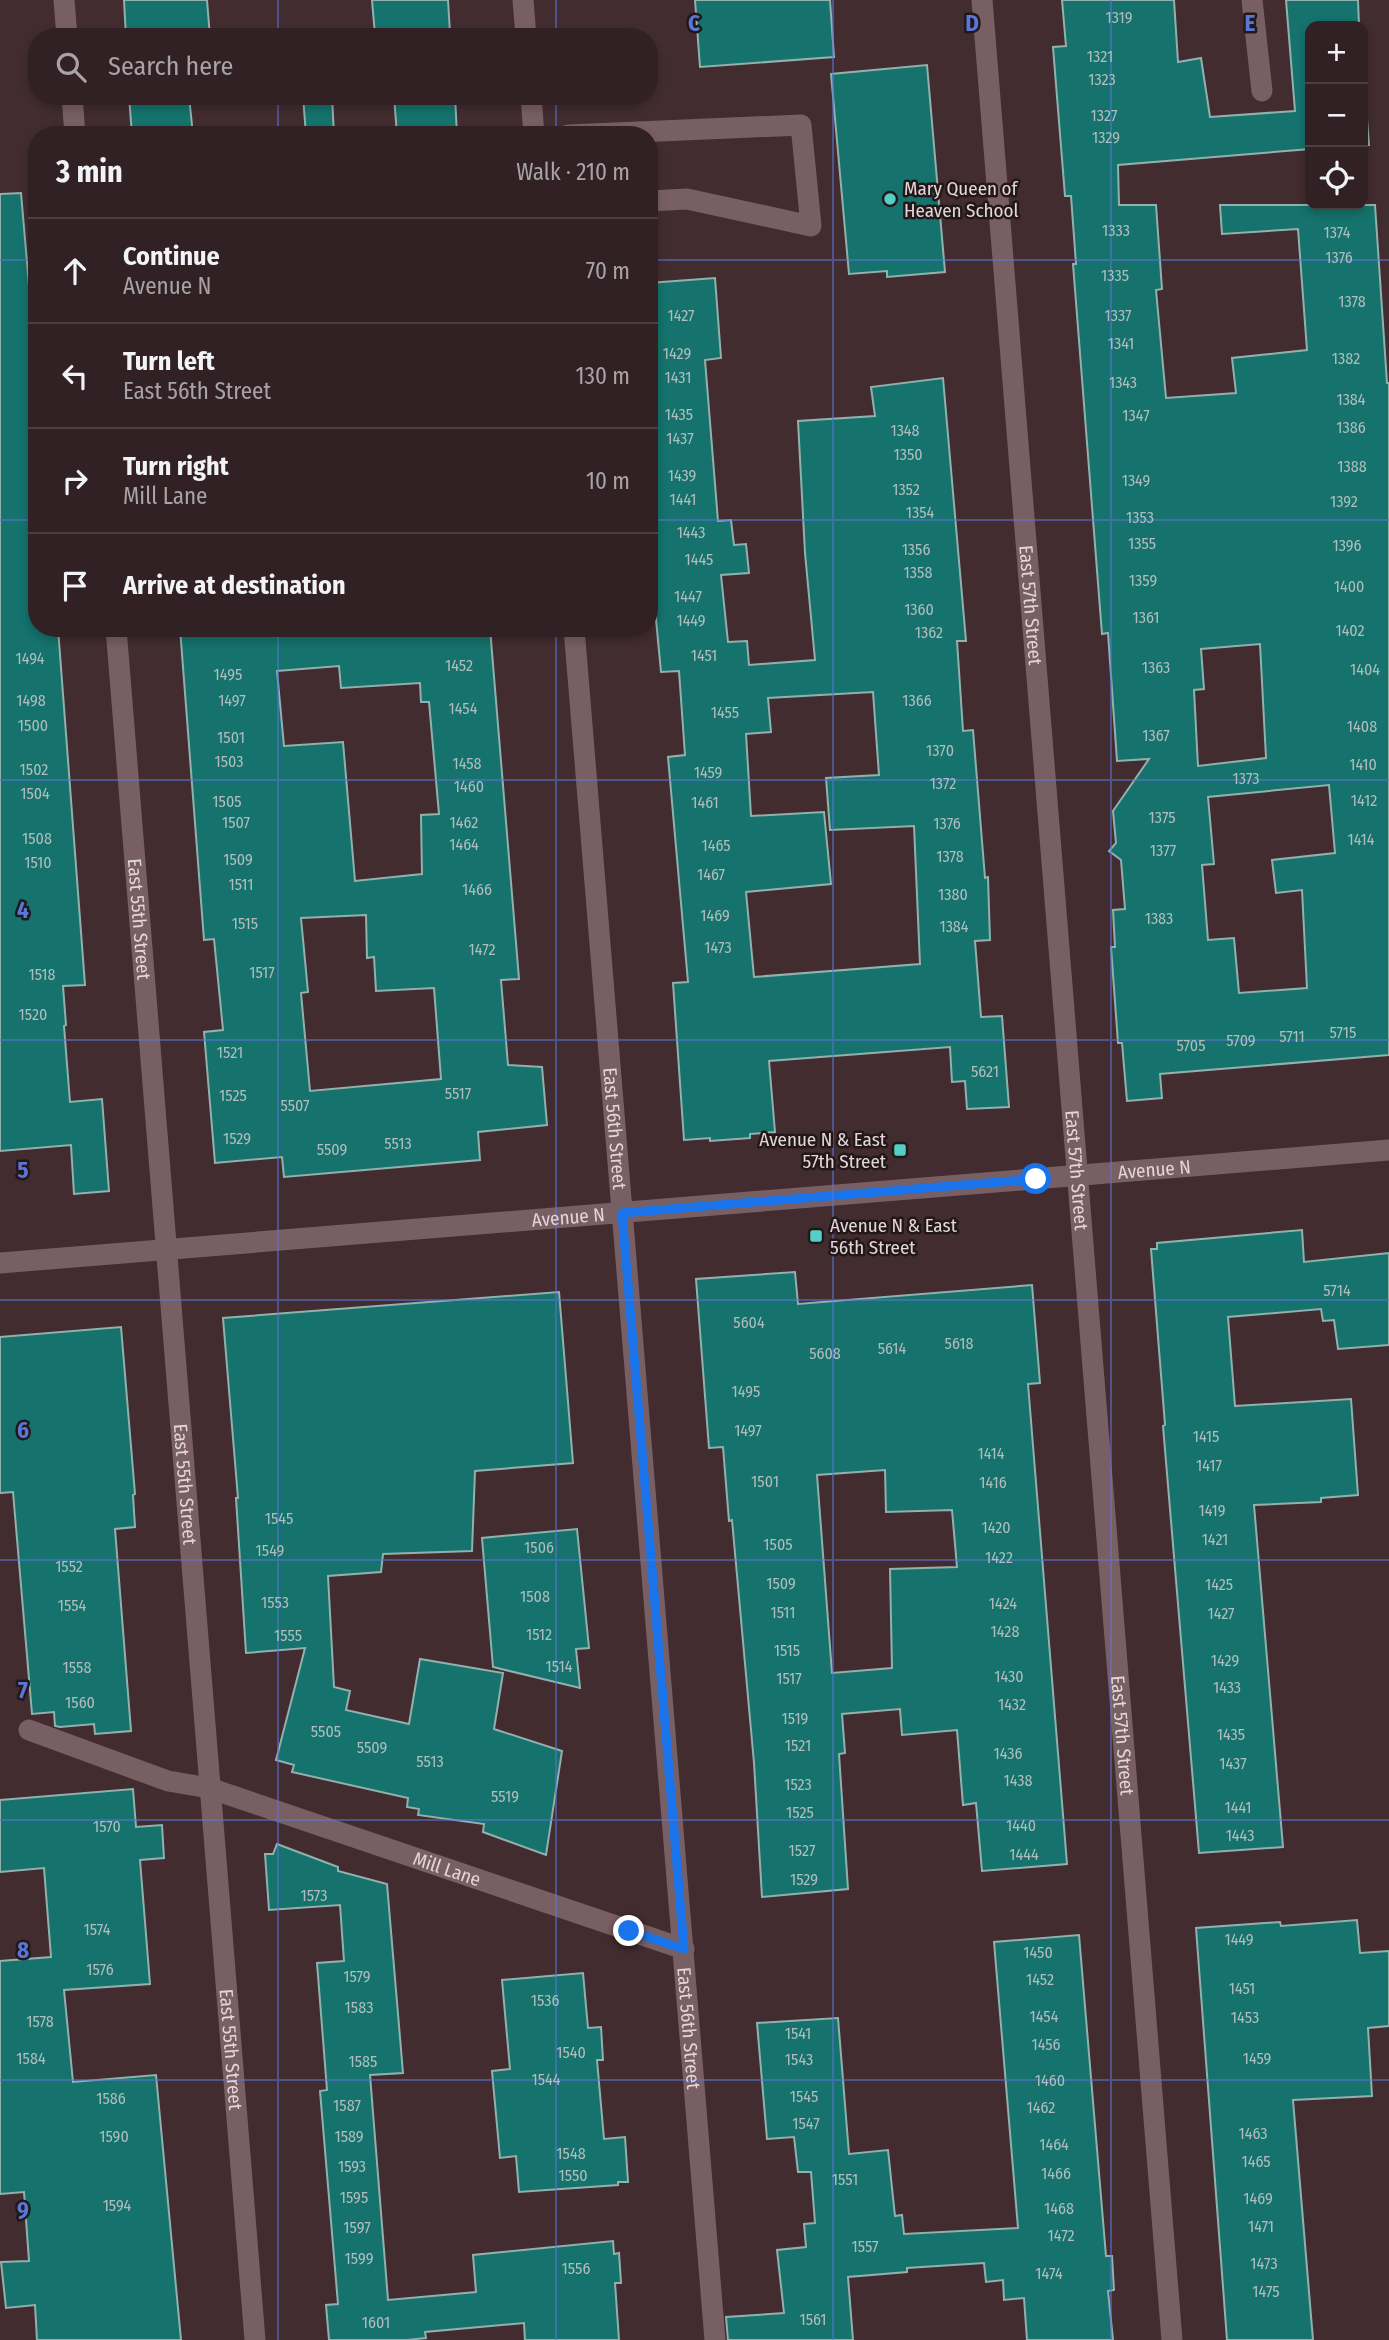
<!DOCTYPE html>
<meta charset="utf-8">
<style>
body{margin:0;font-family:"Fira Sans Condensed",sans-serif;background:#3a292c;color:#f1f3f6}
.controls{position:absolute;right:21px;top:21px;display:grid;overflow:hidden;border-radius:14px;box-shadow:0 4px 10px #0003}
.controls button{width:63px;height:63px;display:grid;place-items:center;padding:0;border:0;border-bottom:2px solid #4d3e41;background:#322124;color:#f1f3f6;font:35px sans-serif}
.stop{position:absolute;width:21px;height:21px;margin:-16px;border:5px solid #1a73e8;border-radius:50%;background:#fff}
.stop.end{background:#1a73e8;border-color:#fff;box-shadow:0 2px 7px #0008}
.list{margin:0;padding:0;list-style:none}
h2{display:flex;justify-content:space-between;align-items:center;height:91px;margin:0;padding:0 28px;font-size:30px}
h2 small{font-size:23px;font-weight:400;color:#a8a3a6}
.list li{display:grid;grid-template-columns:46px 1fr auto;gap:21px;align-items:center;box-sizing:border-box;height:105px;padding:0 28px;border-top:2px solid #4d3e41}
.list b{display:block;font-size:26px;white-space:nowrap}
.list p{margin:0;font-size:23px;white-space:nowrap;color:#a8a3a6}
.list em{font-size:23px;font-style:normal;color:#a8a3a6}
.icon{flex:none;width:38px;height:38px;fill:none;stroke:currentColor;stroke-width:2;stroke-linecap:round;stroke-linejoin:round}
.map{position:relative;flex:none;width:1389px;height:2340px;overflow:hidden}
.search{position:absolute;background:#322124;box-shadow:0 4px 10px #0003;left:28px;top:28px;width:630px;height:77px;display:flex;align-items:center;gap:18px;box-sizing:border-box;padding:0 24px;border-radius:28px;color:#a8a3a6;font-size:26px}
.panel{position:absolute;background:#322124;box-shadow:0 4px 10px #0003;left:28px;top:126px;width:630px;height:511px;border-radius:28px}
.map>svg:first-child{display:block}
.building{fill:#15726c;stroke:#92b0ad;stroke-width:2;fill-rule:evenodd}
.lines{fill:none;stroke-linecap:round;stroke-linejoin:round}
.minor{stroke:#785f64;stroke-width:21}
.route{stroke:#1a73e8;stroke-width:9}
.grid{fill:none;stroke:#5976d8;stroke-width:2;stroke-opacity:0.55}
.poi-dot{fill:#55cec6;stroke:#22181a;stroke-width:2.5}
.labels{text-anchor:middle;stroke-width:5;stroke-linejoin:round;paint-order:stroke}
.number-label{font-size:16px;fill:#b0bcbd}
.poi-label{font-size:19px;fill:#e4d5d8;stroke:#22181a;text-anchor:start}
.street-label{font-size:19px;fill:#e4d5d8;stroke:#22181a}
.grid-label{font-size:23px;text-anchor:middle;font-weight:bold;fill:#5976d8;stroke:#22181a;stroke-width:5;stroke-linejoin:round;paint-order:stroke}
</style>
<div class="map">
<svg width="1389" height="2340" viewBox="0 0 1389 2340">
<rect width="100%" height="100%" fill="#422c30"/>
<path class="building" d="M 124,0 L 207,0 L 210,37 L 126,37 Z
M 372,0 L 448,0 L 450,33 L 400,37 L 375,35 Z
M 695,0 L 830,0 L 834,57 L 700,67 Z
M 1062,0 L 1174,0 L 1178,62 L 1201,58 L 1210,117 L 1295,111 L 1286,0 L 1358,0 L 1359,26 L 1310,26 L 1310,149 L 1118,165 L 1119,205 L 1156,205 L 1162,289 L 1156,290 L 1166,398 L 1236,393 L 1232,358 L 1307,350 L 1298,229 L 1222,234 L 1220,205 L 1375,205 L 1387,383 L 1389,383 L 1389,1055 L 1160,1074 L 1162,1098 L 1127,1101 L 1122,1043 L 1118,1043 L 1111,947 L 1115,947 L 1113,910 L 1125,909 L 1121,860 L 1109,851 L 1116,843 L 1113,811 L 1149,759 L 1117,761 L 1108,633 L 1102,634 L 1073,264 L 1076,264 L 1071,196 L 1065,196 L 1053,47 L 1066,46 ZM 1260,644 L 1266,758 L 1198,766 L 1194,690 L 1204,689 L 1201,649 ZM 1329,785 L 1335,853 L 1272,860 L 1276,893 L 1302,890 L 1307,988 L 1239,993 L 1234,938 L 1208,940 L 1202,865 L 1214,864 L 1208,797 Z
M 927,65 L 945,272 L 887,277 L 887,271 L 849,274 L 831,74 Z
M 1363,68 L 1369,145 L 1363,145 Z
M 129,96 L 189,96 L 193,135 L 132,135 Z
M 303,96 L 332,96 L 334,135 L 306,135 Z
M 394,96 L 455,96 L 457,135 L 397,135 Z
M 21,193 L 37,378 L 37,628 L 58,628 L 85,985 L 63,986 L 66,1025 L 64,1026 L 70,1102 L 102,1099 L 109,1191 L 74,1194 L 71,1145 L 0,1151 L 0,194 Z
M 715,278 L 721,358 L 705,360 L 718,521 L 731,520 L 734,545 L 746,544 L 749,573 L 721,575 L 728,642 L 747,641 L 749,665 L 815,660 L 805,553 L 798,421 L 875,416 L 871,387 L 943,378 L 966,641 L 957,641 L 963,731 L 973,730 L 985,878 L 988,877 L 990,940 L 975,941 L 981,1017 L 1002,1016 L 1009,1107 L 967,1109 L 965,1081 L 952,1082 L 950,1047 L 769,1061 L 775,1132 L 750,1134 L 750,1138 L 710,1141 L 710,1138 L 684,1140 L 673,983 L 688,982 L 668,757 L 685,755 L 679,671 L 661,672 L 653,588 L 649,538 L 649,283 ZM 873,692 L 879,775 L 826,778 L 830,830 L 914,826 L 920,964 L 754,977 L 746,892 L 831,884 L 824,812 L 751,816 L 746,734 L 771,732 L 768,698 Z
M 180,628 L 261,628 L 261,633 L 320,628 L 370,628 L 370,635 L 459,628 L 490,628 L 519,979 L 501,980 L 508,1065 L 542,1067 L 547,1125 L 478,1132 L 480,1160 L 284,1177 L 282,1157 L 215,1163 L 204,1032 L 223,1030 L 214,939 L 204,940 ZM 339,666 L 341,688 L 420,683 L 421,702 L 429,702 L 439,814 L 421,815 L 422,874 L 355,881 L 343,742 L 284,746 L 277,671 ZM 366,915 L 367,958 L 374,957 L 376,991 L 434,988 L 441,1079 L 310,1091 L 301,993 L 308,992 L 301,918 Z
M 1302,1230 L 1304,1262 L 1389,1253 L 1389,1345 L 1338,1349 L 1334,1320 L 1323,1321 L 1321,1309 L 1228,1317 L 1235,1406 L 1351,1399 L 1358,1495 L 1321,1498 L 1321,1502 L 1254,1505 L 1283,1847 L 1199,1853 L 1163,1426 L 1165,1425 L 1151,1249 L 1157,1249 L 1157,1243 Z
M 795,1272 L 798,1304 L 1032,1285 L 1040,1383 L 1028,1384 L 1067,1864 L 982,1871 L 976,1803 L 963,1805 L 957,1730 L 902,1735 L 900,1709 L 842,1714 L 845,1753 L 839,1754 L 848,1889 L 762,1897 L 754,1763 L 732,1520 L 729,1521 L 723,1447 L 709,1448 L 696,1279 ZM 885,1470 L 886,1512 L 952,1510 L 957,1567 L 890,1569 L 892,1668 L 832,1673 L 817,1475 Z
M 559,1292 L 573,1463 L 475,1471 L 472,1551 L 383,1554 L 381,1572 L 328,1576 L 334,1687 L 350,1691 L 346,1710 L 409,1724 L 420,1659 L 503,1673 L 494,1729 L 562,1751 L 546,1855 L 483,1832 L 484,1824 L 418,1815 L 419,1809 L 407,1807 L 408,1798 L 292,1772 L 294,1765 L 276,1760 L 305,1648 L 246,1653 L 236,1498 L 238,1498 L 223,1318 Z
M 121,1327 L 135,1494 L 133,1495 L 135,1527 L 115,1529 L 131,1731 L 95,1734 L 94,1724 L 60,1727 L 55,1726 L 54,1712 L 32,1714 L 13,1492 L 0,1493 L 0,1337 Z
M 577,1529 L 589,1648 L 576,1649 L 580,1688 L 493,1667 L 482,1538 Z
M 133,1789 L 136,1827 L 162,1825 L 164,1858 L 140,1860 L 150,1984 L 64,1990 L 73,2082 L 156,2075 L 181,2340 L 37,2340 L 35,2305 L 6,2308 L 1,2262 L 29,2261 L 24,2192 L 0,2194 L 0,1961 L 51,1957 L 44,1868 L 0,1872 L 0,1800 Z
M 277,1844 L 338,1867 L 338,1871 L 387,1884 L 403,2073 L 370,2075 L 388,2300 L 476,2292 L 473,2255 L 613,2241 L 614,2254 L 619,2253 L 621,2283 L 615,2283 L 619,2340 L 525,2340 L 524,2323 L 425,2332 L 426,2338 L 407,2340 L 329,2340 L 326,2305 L 338,2304 L 320,2091 L 327,2090 L 317,1963 L 344,1961 L 340,1905 L 269,1910 L 265,1854 L 273,1854 Z
M 1357,1920 L 1360,1953 L 1389,1951 L 1389,2026 L 1368,2028 L 1372,2096 L 1293,2100 L 1313,2340 L 1227,2340 L 1196,1928 L 1280,1922 L 1281,1926 Z
M 1079,1935 L 1106,2256 L 1112,2256 L 1114,2290 L 1108,2291 L 1113,2340 L 1027,2340 L 1024,2298 L 1004,2300 L 1003,2280 L 986,2282 L 984,2263 L 907,2268 L 907,2272 L 848,2277 L 853,2340 L 728,2340 L 726,2317 L 784,2313 L 777,2250 L 806,2247 L 804,2224 L 815,2223 L 811,2172 L 798,2172 L 794,2137 L 767,2139 L 757,2023 L 838,2018 L 849,2154 L 888,2150 L 895,2216 L 902,2215 L 904,2234 L 1018,2228 L 994,1942 Z
M 583,1973 L 588,2028 L 601,2027 L 603,2060 L 597,2060 L 604,2139 L 625,2137 L 628,2182 L 618,2182 L 618,2185 L 519,2192 L 516,2156 L 500,2158 L 492,2071 L 510,2069 L 502,1980 Z"/>
<g class="lines">
<g class="minor">
<path d="M 64,0 L 67,37"/>
<path d="M 523,0 L 526,37"/>
<path id="s1" d="M 982,0 L 1172,2340"/>
<path d="M 1252,0 L 1262,91"/>
<path d="M 72,96 L 75,135"/>
<path d="M 531,96 L 534,135"/>
<path d="M 568,135 L 801,125 L 811,226 L 687,199 L 649,201"/>
<path id="s2" d="M 116,628 L 255,2340"/>
<path id="s3" d="M 574,628 L 715,2340"/>
<path id="s4" d="M 0,1263 L 1389,1150"/>
<path id="s5" d="M 29,1730 L 168,1781 L 209,1788 L 684,1949"/>
</g>
</g>
<g class="lines">
<path class="route" d="M 629,1931 L 684,1949 L 622,1213 L 1036,1179"/>
</g>
<path class="grid" d="M 278,0 L 278,37M 556,0 L 556,37M 833,0 L 833,2340M 1111,0 L 1111,2340M 278,96 L 278,135M 556,96 L 556,135M 0,260 L 37,260M 649,260 L 1389,260M 0,520 L 37,520M 649,520 L 1389,520M 278,628 L 278,2340M 556,628 L 556,2340M 0,780 L 1389,780M 0,1040 L 1389,1040M 0,1300 L 1389,1300M 0,1560 L 1389,1560M 0,1820 L 1389,1820M 0,2080 L 1389,2080"/>
<g class="poi-dot">
<circle cx="890" cy="199" r="7"/>
<rect x="893" y="1143" width="14" height="14" rx="3.5"/>
<rect x="809" y="1229" width="14" height="14" rx="3.5"/>
</g>
<g class="labels">
<g class="number-label">
<text x="1119" y="23">1319</text>
<text x="1100" y="62">1321</text>
<text x="1102" y="85">1323</text>
<text x="1104" y="121">1327</text>
<text x="1106" y="143">1329</text>
<text x="1116" y="236">1333</text>
<text x="1337" y="238">1374</text>
<text x="1339" y="263">1376</text>
<text x="1115" y="281">1335</text>
<text x="1352" y="307">1378</text>
<text x="681" y="321">1427</text>
<text x="1118" y="321">1337</text>
<text x="1121" y="349">1341</text>
<text x="677" y="359">1429</text>
<text x="1346" y="364">1382</text>
<text x="678" y="383">1431</text>
<text x="1123" y="388">1343</text>
<text x="1351" y="405">1384</text>
<text x="679" y="420">1435</text>
<text x="1136" y="421">1347</text>
<text x="1351" y="433">1386</text>
<text x="905" y="436">1348</text>
<text x="680" y="444">1437</text>
<text x="908" y="460">1350</text>
<text x="1352" y="472">1388</text>
<text x="682" y="481">1439</text>
<text x="1136" y="486">1349</text>
<text x="906" y="495">1352</text>
<text x="683" y="505">1441</text>
<text x="1344" y="507">1392</text>
<text x="920" y="518">1354</text>
<text x="1140" y="523">1353</text>
<text x="691" y="538">1443</text>
<text x="1142" y="549">1355</text>
<text x="1347" y="551">1396</text>
<text x="916" y="555">1356</text>
<text x="699" y="565">1445</text>
<text x="918" y="578">1358</text>
<text x="1143" y="586">1359</text>
<text x="1349" y="592">1400</text>
<text x="688" y="602">1447</text>
<text x="919" y="615">1360</text>
<text x="1146" y="623">1361</text>
<text x="691" y="626">1449</text>
<text x="1350" y="636">1402</text>
<text x="929" y="638">1362</text>
<text x="704" y="661">1451</text>
<text x="30" y="664">1494</text>
<text x="459" y="671">1452</text>
<text x="1156" y="673">1363</text>
<text x="1365" y="675">1404</text>
<text x="228" y="680">1495</text>
<text x="31" y="706">1498</text>
<text x="232" y="706">1497</text>
<text x="917" y="706">1366</text>
<text x="463" y="714">1454</text>
<text x="725" y="718">1455</text>
<text x="33" y="731">1500</text>
<text x="1362" y="732">1408</text>
<text x="1156" y="741">1367</text>
<text x="231" y="743">1501</text>
<text x="940" y="756">1370</text>
<text x="229" y="767">1503</text>
<text x="467" y="769">1458</text>
<text x="1363" y="770">1410</text>
<text x="34" y="775">1502</text>
<text x="708" y="778">1459</text>
<text x="1246" y="784">1373</text>
<text x="943" y="789">1372</text>
<text x="469" y="792">1460</text>
<text x="35" y="799">1504</text>
<text x="1364" y="806">1412</text>
<text x="227" y="807">1505</text>
<text x="705" y="808">1461</text>
<text x="1162" y="823">1375</text>
<text x="236" y="828">1507</text>
<text x="464" y="828">1462</text>
<text x="947" y="829">1376</text>
<text x="37" y="844">1508</text>
<text x="1361" y="845">1414</text>
<text x="464" y="850">1464</text>
<text x="716" y="851">1465</text>
<text x="1163" y="856">1377</text>
<text x="950" y="862">1378</text>
<text x="238" y="865">1509</text>
<text x="38" y="868">1510</text>
<text x="711" y="880">1467</text>
<text x="241" y="890">1511</text>
<text x="477" y="895">1466</text>
<text x="953" y="900">1380</text>
<text x="715" y="921">1469</text>
<text x="1159" y="924">1383</text>
<text x="245" y="929">1515</text>
<text x="954" y="932">1384</text>
<text x="718" y="953">1473</text>
<text x="482" y="955">1472</text>
<text x="262" y="978">1517</text>
<text x="42" y="980">1518</text>
<text x="33" y="1020">1520</text>
<text x="1343" y="1038">5715</text>
<text x="1292" y="1042">5711</text>
<text x="1241" y="1046">5709</text>
<text x="1191" y="1051">5705</text>
<text x="230" y="1058">1521</text>
<text x="985" y="1077">5621</text>
<text x="458" y="1099">5517</text>
<text x="233" y="1101">1525</text>
<text x="295" y="1111">5507</text>
<text x="237" y="1144">1529</text>
<text x="398" y="1149">5513</text>
<text x="332" y="1155">5509</text>
<text x="1337" y="1296">5714</text>
<text x="749" y="1328">5604</text>
<text x="959" y="1349">5618</text>
<text x="892" y="1354">5614</text>
<text x="825" y="1359">5608</text>
<text x="746" y="1397">1495</text>
<text x="748" y="1436">1497</text>
<text x="1206" y="1442">1415</text>
<text x="991" y="1459">1414</text>
<text x="1209" y="1471">1417</text>
<text x="765" y="1487">1501</text>
<text x="993" y="1488">1416</text>
<text x="1212" y="1516">1419</text>
<text x="279" y="1524">1545</text>
<text x="996" y="1533">1420</text>
<text x="1215" y="1545">1421</text>
<text x="778" y="1550">1505</text>
<text x="539" y="1553">1506</text>
<text x="270" y="1556">1549</text>
<text x="999" y="1563">1422</text>
<text x="69" y="1572">1552</text>
<text x="781" y="1589">1509</text>
<text x="1219" y="1590">1425</text>
<text x="535" y="1602">1508</text>
<text x="275" y="1608">1553</text>
<text x="1003" y="1609">1424</text>
<text x="72" y="1611">1554</text>
<text x="783" y="1618">1511</text>
<text x="1221" y="1619">1427</text>
<text x="1005" y="1637">1428</text>
<text x="539" y="1640">1512</text>
<text x="288" y="1641">1555</text>
<text x="787" y="1656">1515</text>
<text x="1225" y="1666">1429</text>
<text x="559" y="1672">1514</text>
<text x="77" y="1673">1558</text>
<text x="1009" y="1682">1430</text>
<text x="789" y="1684">1517</text>
<text x="1227" y="1693">1433</text>
<text x="80" y="1708">1560</text>
<text x="1012" y="1710">1432</text>
<text x="795" y="1724">1519</text>
<text x="326" y="1737">5505</text>
<text x="1231" y="1740">1435</text>
<text x="798" y="1751">1521</text>
<text x="372" y="1753">5509</text>
<text x="1008" y="1759">1436</text>
<text x="430" y="1767">5513</text>
<text x="1233" y="1769">1437</text>
<text x="1018" y="1786">1438</text>
<text x="798" y="1790">1523</text>
<text x="505" y="1802">5519</text>
<text x="1238" y="1813">1441</text>
<text x="800" y="1818">1525</text>
<text x="1021" y="1831">1440</text>
<text x="107" y="1832">1570</text>
<text x="1240" y="1841">1443</text>
<text x="802" y="1856">1527</text>
<text x="1024" y="1860">1444</text>
<text x="804" y="1885">1529</text>
<text x="314" y="1901">1573</text>
<text x="97" y="1935">1574</text>
<text x="1239" y="1945">1449</text>
<text x="1038" y="1958">1450</text>
<text x="100" y="1975">1576</text>
<text x="357" y="1982">1579</text>
<text x="1040" y="1985">1452</text>
<text x="1242" y="1994">1451</text>
<text x="545" y="2006">1536</text>
<text x="359" y="2013">1583</text>
<text x="1044" y="2022">1454</text>
<text x="1245" y="2023">1453</text>
<text x="40" y="2027">1578</text>
<text x="798" y="2039">1541</text>
<text x="1046" y="2050">1456</text>
<text x="571" y="2058">1540</text>
<text x="31" y="2064">1584</text>
<text x="1257" y="2064">1459</text>
<text x="799" y="2065">1543</text>
<text x="363" y="2067">1585</text>
<text x="546" y="2085">1544</text>
<text x="1050" y="2086">1460</text>
<text x="804" y="2102">1545</text>
<text x="111" y="2104">1586</text>
<text x="347" y="2111">1587</text>
<text x="1041" y="2113">1462</text>
<text x="806" y="2129">1547</text>
<text x="1253" y="2139">1463</text>
<text x="114" y="2142">1590</text>
<text x="349" y="2142">1589</text>
<text x="1054" y="2150">1464</text>
<text x="571" y="2159">1548</text>
<text x="1256" y="2167">1465</text>
<text x="352" y="2172">1593</text>
<text x="1056" y="2179">1466</text>
<text x="573" y="2181">1550</text>
<text x="845" y="2185">1551</text>
<text x="354" y="2203">1595</text>
<text x="1258" y="2204">1469</text>
<text x="117" y="2211">1594</text>
<text x="1059" y="2214">1468</text>
<text x="1261" y="2232">1471</text>
<text x="357" y="2233">1597</text>
<text x="1061" y="2241">1472</text>
<text x="865" y="2252">1557</text>
<text x="359" y="2264">1599</text>
<text x="1264" y="2269">1473</text>
<text x="576" y="2274">1556</text>
<text x="1049" y="2279">1474</text>
<text x="1266" y="2297">1475</text>
<text x="813" y="2325">1561</text>
<text x="376" y="2328">1601</text>
</g>
<g class="poi-label">
<text x="904" y="195">Mary Queen of<tspan x="904" dy="22">Heaven School</tspan></text>
<text x="886" y="1146" text-anchor="end">Avenue N &amp; East<tspan x="886" dy="22">57th Street</tspan></text>
<text x="830" y="1232">Avenue N &amp; East<tspan x="830" dy="22">56th Street</tspan></text>
</g>
<g class="street-label">
<text dy="7" stroke="none"><textPath href="#s1" startOffset="607">East 57th Street</textPath></text>
<text dy="7" stroke="none"><textPath href="#s2" startOffset="292">East 55th Street</textPath></text>
<text dy="7" stroke="none"><textPath href="#s3" startOffset="502">East 56th Street</textPath></text>
<text dy="7" stroke="none"><textPath href="#s4" startOffset="1158">Avenue N</textPath></text>
<text dy="7" stroke="none"><textPath href="#s1" startOffset="1174">East 57th Street</textPath></text>
<text dy="7" stroke="none"><textPath href="#s4" startOffset="570">Avenue N</textPath></text>
<text dy="7" stroke="none"><textPath href="#s2" startOffset="859">East 55th Street</textPath></text>
<text dy="7" stroke="none"><textPath href="#s1" startOffset="1741">East 57th Street</textPath></text>
<text dy="7" stroke="none"><textPath href="#s5" startOffset="441">Mill Lane</textPath></text>
<text dy="7" stroke="none"><textPath href="#s3" startOffset="1405">East 56th Street</textPath></text>
<text dy="7" stroke="none"><textPath href="#s2" startOffset="1426">East 55th Street</textPath></text>
</g>
</g>
<g class="grid-label">
<text x="694" y="31">C</text>
<text x="972" y="31">D</text>
<text x="1250" y="31">E</text>
<text x="23" y="918">4</text>
<text x="23" y="1178">5</text>
<text x="23" y="1438">6</text>
<text x="23" y="1698">7</text>
<text x="23" y="1958">8</text>
<text x="23" y="2218">9</text>
</g>
</svg>
<div class="controls">
<button>+</button>
<button>−</button>
<button><svg class="icon" aria-label="locate" viewBox="0 0 24 24"><circle cx="12" cy="12" r="6"/><path d="M12 2v4M12 18v4M2 12h4M18 12h4"/></svg></button>
</div>
<div class="stop" style="left:1036px;top:1179px"></div>
<div class="stop end" style="left:629px;top:1931px"></div>
<div class="search"><svg class="icon" aria-label="search" viewBox="0 0 24 24"><circle cx="10" cy="10" r="6"/><path d="M15 15l6 6"/></svg>Search here</div>
<section class="panel">
<h2>3 min<small>Walk · 210 m</small></h2>
<ul class="list">
<li><svg class="icon" aria-label="ahead" viewBox="0 0 24 24"><path d="M12 20V5M6 11l6-6 6 6"/></svg><div><b>Continue</b><p>Avenue N</p></div><em>70 m</em></li>
<li><svg class="icon" aria-label="left" viewBox="0 0 24 24"><path d="M17 20v-9H6M10 6l-5 5 5 5"/></svg><div><b>Turn left</b><p>East 56th Street</p></div><em>130 m</em></li>
<li><svg class="icon" aria-label="right" viewBox="0 0 24 24"><path d="M7 20v-9h11M14 6l5 5-5 5"/></svg><div><b>Turn right</b><p>Mill Lane</p></div><em>10 m</em></li>
<li><svg class="icon" aria-label="arrive" viewBox="0 0 24 24"><path d="M6 21V4h12l-3 4 3 4H6"/></svg><div><b>Arrive at destination</b></div></li>
</ul>
</section>
</div>
